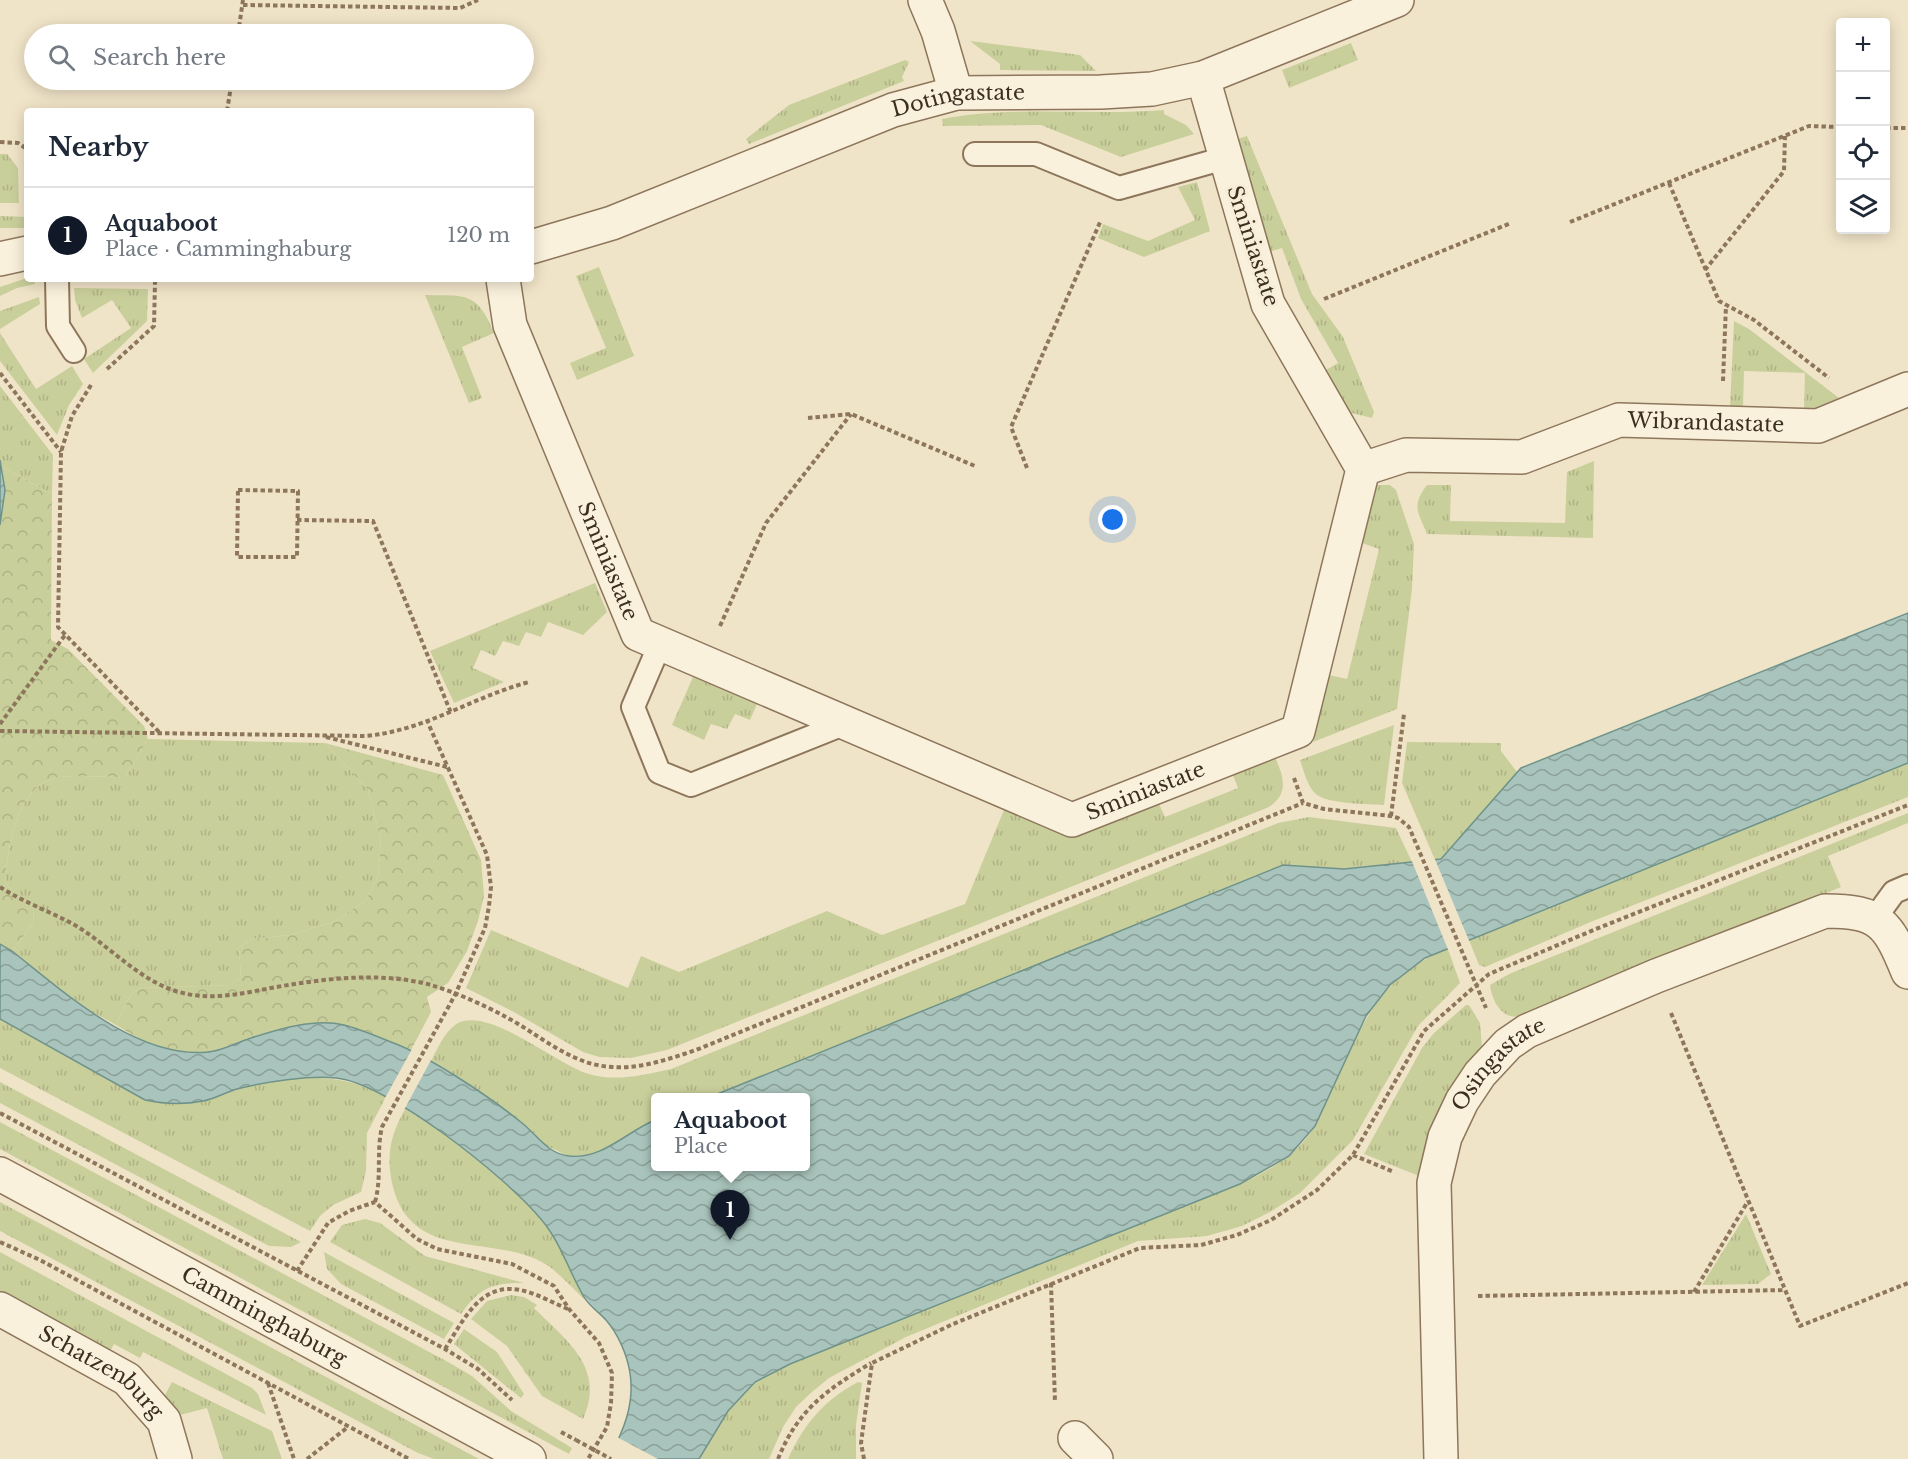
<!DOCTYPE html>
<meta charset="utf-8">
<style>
body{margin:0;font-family:"Libre Baskerville",serif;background:#f6f6f7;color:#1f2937}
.controls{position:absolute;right:18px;top:18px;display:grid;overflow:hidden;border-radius:6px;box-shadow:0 3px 15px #0003}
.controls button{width:54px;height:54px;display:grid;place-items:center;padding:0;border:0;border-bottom:2px solid #e0e1e3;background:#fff;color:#1f2937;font:30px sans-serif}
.you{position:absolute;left:1113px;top:520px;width:21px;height:21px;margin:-15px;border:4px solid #fff;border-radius:50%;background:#1a73e8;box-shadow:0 0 0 9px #1a73e833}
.badge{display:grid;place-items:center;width:39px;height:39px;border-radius:50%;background:#111827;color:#fff;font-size:20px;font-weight:700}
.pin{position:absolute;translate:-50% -50px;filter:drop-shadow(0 2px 3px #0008)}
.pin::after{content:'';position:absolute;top:32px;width:21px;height:18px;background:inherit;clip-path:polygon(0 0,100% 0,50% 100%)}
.popup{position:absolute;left:651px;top:1093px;width:159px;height:78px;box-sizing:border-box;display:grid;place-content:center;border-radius:6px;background:#fff;filter:drop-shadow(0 2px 4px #0005);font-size:20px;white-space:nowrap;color:#747a83}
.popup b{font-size:22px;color:#1f2937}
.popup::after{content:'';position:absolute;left:50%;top:100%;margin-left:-12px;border:12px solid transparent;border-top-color:#fff}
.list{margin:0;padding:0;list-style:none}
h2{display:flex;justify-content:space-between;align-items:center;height:78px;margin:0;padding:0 24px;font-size:26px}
h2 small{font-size:20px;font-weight:400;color:#747a83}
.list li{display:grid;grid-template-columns:39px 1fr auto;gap:18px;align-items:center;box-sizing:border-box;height:96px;padding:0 24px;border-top:2px solid #e0e1e3}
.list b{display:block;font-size:22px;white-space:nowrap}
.list p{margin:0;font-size:20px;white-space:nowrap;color:#747a83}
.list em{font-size:20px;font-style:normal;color:#747a83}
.icon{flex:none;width:33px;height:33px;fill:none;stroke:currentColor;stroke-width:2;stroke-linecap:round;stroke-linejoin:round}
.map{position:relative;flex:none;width:1908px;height:1459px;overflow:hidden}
.search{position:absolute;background:#fff;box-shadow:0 3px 15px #0003;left:24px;top:24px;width:510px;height:66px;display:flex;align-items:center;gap:15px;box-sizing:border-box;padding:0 21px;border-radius:33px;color:#747a83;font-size:22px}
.panel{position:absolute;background:#fff;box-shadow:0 3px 15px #0003;left:24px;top:108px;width:510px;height:174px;border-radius:6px}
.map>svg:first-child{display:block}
.grass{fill:url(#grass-tufts)}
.forest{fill:url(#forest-crowns)}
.water{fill:url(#water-waves);stroke:#6f938a;stroke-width:1.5}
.pier{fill:#f0e4c8}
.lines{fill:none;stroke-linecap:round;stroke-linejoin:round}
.service-casing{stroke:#8d765c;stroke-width:26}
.minor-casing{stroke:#8d765c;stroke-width:36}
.tertiary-casing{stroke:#8d765c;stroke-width:36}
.path{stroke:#8d765c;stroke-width:4;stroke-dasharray:4.5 3;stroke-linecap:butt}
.service{stroke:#faf1dc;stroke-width:22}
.minor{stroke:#faf1dc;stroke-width:33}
.tertiary{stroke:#faf1dc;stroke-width:33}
.path-bridge{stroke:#8d765c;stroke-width:4;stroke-dasharray:4.5 3;stroke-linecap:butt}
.labels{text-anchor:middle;stroke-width:6;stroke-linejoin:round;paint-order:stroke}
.street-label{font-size:21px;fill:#3d2e20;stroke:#f7eed8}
</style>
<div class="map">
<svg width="1908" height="1459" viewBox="0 0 1908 1459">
<defs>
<pattern id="grass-tufts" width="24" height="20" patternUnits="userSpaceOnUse" patternTransform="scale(1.5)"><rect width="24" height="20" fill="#c9cf9b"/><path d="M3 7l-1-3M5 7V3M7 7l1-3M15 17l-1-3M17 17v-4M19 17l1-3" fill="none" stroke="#aeb285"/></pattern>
<pattern id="forest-crowns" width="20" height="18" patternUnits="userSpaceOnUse" patternTransform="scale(1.5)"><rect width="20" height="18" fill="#c9cf9b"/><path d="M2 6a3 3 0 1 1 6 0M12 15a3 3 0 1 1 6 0" fill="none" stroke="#aeb285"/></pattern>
<pattern id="water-waves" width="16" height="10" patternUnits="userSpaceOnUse" patternTransform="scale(1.5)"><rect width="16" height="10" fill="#a9c4bc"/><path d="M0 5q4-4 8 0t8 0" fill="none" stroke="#8ba098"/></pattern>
</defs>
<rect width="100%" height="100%" fill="#f0e4c8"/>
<path class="grass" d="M 970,41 L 1080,55 L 1096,71 L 1000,70 L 1000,64 Z
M 1351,43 L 1358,60 L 1289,88 L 1282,70 Z
M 905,60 L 909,62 L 902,77 L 904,81 L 749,144 L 746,139 L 789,105 Z
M 1164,110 L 1164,114 L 1186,125 L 1194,134 L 1121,157 L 1041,125 L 943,126 L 942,119 C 1012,105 1092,116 1164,110 Z
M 1247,136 L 1312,294 L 1343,337 L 1374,412 L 1372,418 L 1348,412 L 1324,371 L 1338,363 L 1301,299 L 1282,248 L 1268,252 L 1238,139 Z
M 0,154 L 7,154 L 18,168 L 19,203 L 0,203 Z
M 1197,182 L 1210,231 L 1144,257 L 1098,238 L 1103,224 L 1148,241 L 1195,220 L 1178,187 Z
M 0,216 L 27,217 L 27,228 L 0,228 Z
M 599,267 L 634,356 L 577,380 L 570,363 L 606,348 L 576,276 Z
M 27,278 L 34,279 L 35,284 L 17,288 L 0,296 L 0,287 Z
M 74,288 L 148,289 L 147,321 L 93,373 L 84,359 L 131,328 L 112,300 L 82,318 L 75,300 Z
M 425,295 C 466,296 477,291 494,333 L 462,347 L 482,398 L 469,403 Z
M 39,297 L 40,304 L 0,329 L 0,311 Z
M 1734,321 L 1749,329 L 1839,398 L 1811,409 L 1804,409 L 1805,373 L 1744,371 L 1743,407 L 1730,407 Z
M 0,333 L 36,389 L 72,366 L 83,384 L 69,405 L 57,435 L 0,361 Z
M 0,386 L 53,455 L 52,494 L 2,467 L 0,460 Z
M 1594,461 L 1593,538 L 1427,534 C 1418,512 1411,506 1427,485 L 1451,485 L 1450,521 L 1565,523 L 1567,472 Z
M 1376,485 L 1390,485 L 1396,490 L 1414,544 L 1412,589 L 1397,709 L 1313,742 L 1329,675 L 1347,679 L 1379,549 L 1362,543 Z
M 595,583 L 607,612 L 583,635 L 548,622 L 541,637 L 526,632 L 519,646 L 503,641 L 495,656 L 481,650 L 473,668 L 504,682 L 454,703 L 430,651 Z
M 693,677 L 757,704 L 750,720 L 735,714 L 727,729 L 711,724 L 704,740 L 672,725 Z
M 1394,725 L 1384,805 C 1367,804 1330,804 1317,795 C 1307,787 1304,771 1300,760 Z
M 148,739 L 325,743 L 368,790 L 381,841 L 378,877 L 366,900 L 336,921 L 290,935 L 251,939 L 239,948 L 241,978 L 229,985 L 142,988 L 131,994 L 116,1025 L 79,1005 L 12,951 L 34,922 L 33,906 L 16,896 L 6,883 C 6,851 17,790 51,779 C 68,773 105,778 125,777 Z
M 1407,742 L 1501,743 L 1501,751 L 1517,772 L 1441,859 L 1435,860 L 1402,783 Z
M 1275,757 C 1283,776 1290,793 1269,807 L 667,1050 L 631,1058 L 599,1057 L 583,1052 L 512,1011 L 466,988 L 491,930 L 628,988 L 641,956 L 679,972 L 827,911 L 882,935 L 965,904 L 1004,810 L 1069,837 L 1158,802 L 1165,817 L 1238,788 L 1232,773 Z
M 1908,763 L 1908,797 L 1593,921 L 1485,967 L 1479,965 L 1469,940 Z
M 1908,813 L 1908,823 L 1828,856 L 1841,887 L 1522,1016 C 1503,1021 1492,1002 1490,985 L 1509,974 Z
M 1309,817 L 1396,828 L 1412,862 L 1344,869 L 1283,865 L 710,1097 L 655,1098 L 655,1120 L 596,1154 L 568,1156 L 543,1144 L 524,1124 L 430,1063 C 437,1050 443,1034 455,1025 C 486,1003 556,1065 589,1074 C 616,1082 644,1075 671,1069 L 1278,823 Z
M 1448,949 L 1460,983 L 1418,1026 L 1353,1140 L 1300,1193 L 1270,1212 L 1242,1226 L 1207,1236 L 1138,1241 L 906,1337 L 829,1378 L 812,1392 L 796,1407 L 783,1427 L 769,1459 L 699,1459 L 728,1411 L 755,1382 L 790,1364 L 1240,1184 C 1269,1171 1298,1154 1315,1126 C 1322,1114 1326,1100 1332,1088 C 1360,1027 1381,974 1448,949 Z
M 1466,1005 L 1469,1005 L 1480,1023 L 1482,1047 L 1430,1133 L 1419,1176 L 1364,1154 L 1422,1048 L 1434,1033 Z
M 0,1019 L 145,1100 C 164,1104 184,1106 204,1101 C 216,1098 227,1091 238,1088 C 290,1076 339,1070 386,1097 L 367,1133 L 366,1171 L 361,1192 L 333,1205 L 320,1216 L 310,1231 L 0,1068 Z
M 0,1082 L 301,1242 L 291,1247 L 269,1246 L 0,1103 Z
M 405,1109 C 462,1145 522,1187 560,1244 C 570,1260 577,1281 584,1299 C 572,1288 560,1274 547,1265 C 494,1232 410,1265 392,1183 C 386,1154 391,1134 405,1109 Z
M 0,1122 L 448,1362 L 472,1376 L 511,1411 L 572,1448 L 569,1454 L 0,1149 Z
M 0,1202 L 479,1459 L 434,1459 L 418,1453 L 0,1231 Z
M 1746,1214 L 1771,1274 L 1758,1284 L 1702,1285 Z
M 365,1219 L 380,1223 L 425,1256 L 524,1283 C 492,1283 480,1287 461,1314 L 330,1242 L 342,1225 Z
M 0,1252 L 252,1388 L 258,1394 L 266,1415 L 143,1352 L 140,1358 L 114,1344 L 108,1355 L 0,1296 Z
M 324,1252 L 454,1323 L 444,1339 L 341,1284 L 327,1269 Z
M 511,1295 L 524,1297 L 537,1305 L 534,1308 C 567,1341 606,1368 583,1419 L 542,1396 L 507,1346 L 471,1319 L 487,1301 Z
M 464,1329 L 497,1352 L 524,1394 L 521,1398 L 454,1344 Z
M 172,1382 L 272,1431 L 282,1459 L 223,1459 L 207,1408 L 176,1416 L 164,1397 Z
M 858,1382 L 862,1383 L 856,1425 L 856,1459 L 788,1459 C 804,1424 824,1400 858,1382 Z"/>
<path class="forest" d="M 2,467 L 52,494 L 51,640 L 68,649 L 144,726 L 148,739 L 125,777 C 106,778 68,773 51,779 C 17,790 6,851 6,883 L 16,896 L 33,906 L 34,922 L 12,951 L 0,944 L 0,525 L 5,490 Z
M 325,743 L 443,775 L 481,860 L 484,896 L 478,921 L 467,951 L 448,983 L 427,997 L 431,1012 L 410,1052 L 395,1043 L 342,1024 L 248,1038 L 211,1052 L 188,1052 L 151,1046 L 116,1025 L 131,994 L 142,988 L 229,985 L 241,978 L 239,948 L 251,939 L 290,935 L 336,921 L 366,900 L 378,877 L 381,841 L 368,790 Z"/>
<path class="water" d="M 0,460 L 5,490 L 0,525 Z
M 1908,613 L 1908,763 L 1425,958 L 1390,985 L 1366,1016 L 1315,1126 L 1289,1156 L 1240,1184 L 790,1364 L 755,1382 L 728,1411 L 699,1459 L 609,1459 C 623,1431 635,1405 630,1373 C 627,1354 618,1334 606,1320 C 599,1312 589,1306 584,1297 C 568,1270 561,1242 540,1218 C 506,1177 388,1083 336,1078 C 310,1075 264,1082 237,1089 C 226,1092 215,1099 203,1101 C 183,1105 164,1104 145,1100 L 0,1019 L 0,944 L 12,951 C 65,993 137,1059 208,1052 C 222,1051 237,1042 251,1038 C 279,1029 315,1018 344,1025 C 360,1029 376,1036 391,1042 C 429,1056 490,1097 522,1123 C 537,1135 548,1154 569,1156 C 602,1160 626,1132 655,1120 L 655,1166 L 805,1166 L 805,1098 L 710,1097 L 1283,865 L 1344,869 L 1441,859 L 1521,768 Z"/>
<path class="pier" d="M 1434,857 L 1470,943 L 1449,952 L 1411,859 Z
M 412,1049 L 431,1060 L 403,1112 L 384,1100 Z
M 617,1437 L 658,1459 L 606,1459 Z"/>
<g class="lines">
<defs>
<path id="service" d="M 975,154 L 1036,154 L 1119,188 L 1225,158
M 57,279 L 58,326 L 74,351
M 660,644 L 633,707 L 659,772 L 691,785 L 846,723
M 1875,918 L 1894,892 L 1908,886"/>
<g id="minor">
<path d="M 925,0 L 938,31 L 956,93"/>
<path id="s1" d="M 531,247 L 612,223 L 893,110 L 956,93 L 1101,92 L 1152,89 L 1203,78 L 1397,0"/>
<path d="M 0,259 L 27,253"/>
<path id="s2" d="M 503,279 L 510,325 L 638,634 L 1072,820 L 1298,731 L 1363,469 L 1268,304 L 1203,78"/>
<path id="s3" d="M 1363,469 L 1406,455 L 1522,457 L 1619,420 L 1818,426 L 1908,389"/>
<path id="s4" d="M 0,1309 L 127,1379 L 164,1421 L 175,1459"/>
<path d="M 1075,1438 L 1096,1459"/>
<path id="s5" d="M 1441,1459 L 1434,1183 L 1445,1137 L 1462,1101 L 1480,1074 L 1508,1044 L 1527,1031 L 1656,976 L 1825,911 C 1880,911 1888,923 1908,972"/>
</g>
<g id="tertiary">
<path id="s6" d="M 0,1174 L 529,1459"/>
</g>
</defs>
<use href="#service" class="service-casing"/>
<use href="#minor" class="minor-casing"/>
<use href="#tertiary" class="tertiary-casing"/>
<path class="path" d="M 243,5 L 460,8 L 478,0
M 238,34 L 243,0
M 227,111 L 232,80
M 1886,128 L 1908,128
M 0,142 L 18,143 L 27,149
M 1669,183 L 1719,301 L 1754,320 L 1829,378
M 1570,222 L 1809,126 L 1840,127
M 1705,270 L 1784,171 L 1785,136
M 1324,299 L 1511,223
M 107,369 L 154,326 L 155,282
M 0,373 L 61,452
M 1723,381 L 1726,305
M 91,385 L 72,416 L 61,452 L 58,627 L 161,734
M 808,418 L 851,414 L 975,466
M 1027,468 L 1011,427 L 1101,220
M 238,490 L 298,491 L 297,557 L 237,557 Z
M 297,520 L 373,521 L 451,713
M 720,626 L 766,523 L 851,414
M 0,724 L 65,635
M 0,731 L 365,736 C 425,731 472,697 529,682
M 326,737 L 447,767
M 1294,778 L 1303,803 L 1324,809 L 1391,816 L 1398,818 L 1409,827 L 1486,1008
M 1391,816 L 1404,714
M 0,887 C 23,902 49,911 73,924 C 108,944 139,981 179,992 C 214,1002 247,992 282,986 C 330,978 384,972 431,985 C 455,992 484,1005 506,1017 C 540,1035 571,1065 612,1067 C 641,1069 669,1059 696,1050 L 1303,803
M 1671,1013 L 1800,1326 L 1908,1283
M 0,1113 L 445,1349 L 478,1369 L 512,1400
M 1353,1155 L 1394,1172
M 375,1202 C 382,1178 376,1152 382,1127 L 455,995 L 485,928 L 489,906 L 491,887 L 487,855 L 428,723
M 0,1242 L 40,1260 L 409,1459
M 297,1271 L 328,1223 L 349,1211 L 375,1202 L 417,1239 L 437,1249 L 512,1264 L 554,1286 L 569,1309 L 599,1343 L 612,1373 L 611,1403 L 607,1427 L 588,1459
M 1051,1283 L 1055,1402
M 1694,1292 L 1748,1201
M 1478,1296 L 1785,1290
M 445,1349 C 463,1321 480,1282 520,1290 C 536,1293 553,1303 568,1309
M 268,1383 L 294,1459
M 561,1432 L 576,1440
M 307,1459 L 348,1427
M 778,1459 C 798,1409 827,1390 871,1363
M 864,1459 L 861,1443 L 872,1363 L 953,1324 L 1140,1248 L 1201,1245 L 1237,1235 L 1271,1220 L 1317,1190 L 1353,1155 L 1424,1031 L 1489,974 L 1596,929 L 1908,805"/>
<use href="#service" class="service"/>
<use href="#minor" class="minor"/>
<use href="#tertiary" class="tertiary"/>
<path class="path-bridge" d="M 576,1440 L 611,1459"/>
</g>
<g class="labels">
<g class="street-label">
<text dy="7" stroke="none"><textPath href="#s1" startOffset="454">Dotingastate</textPath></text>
<text transform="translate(1253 246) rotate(72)" y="7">Sminiastate</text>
<text dy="7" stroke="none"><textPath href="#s3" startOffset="352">Wibrandastate</textPath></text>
<text dy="7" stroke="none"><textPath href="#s2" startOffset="302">Sminiastate</textPath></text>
<text dy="7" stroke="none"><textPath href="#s2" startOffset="932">Sminiastate</textPath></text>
<text dy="7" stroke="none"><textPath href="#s5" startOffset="416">Osingastate</textPath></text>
<text dy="7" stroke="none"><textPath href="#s6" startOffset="300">Camminghaburg</textPath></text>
<text dy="7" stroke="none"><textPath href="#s4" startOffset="120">Schatzenburg</textPath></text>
</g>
</g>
</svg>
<div class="controls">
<button>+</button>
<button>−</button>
<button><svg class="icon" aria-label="locate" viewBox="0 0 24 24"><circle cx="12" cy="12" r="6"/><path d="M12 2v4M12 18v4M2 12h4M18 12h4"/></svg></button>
<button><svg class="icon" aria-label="layers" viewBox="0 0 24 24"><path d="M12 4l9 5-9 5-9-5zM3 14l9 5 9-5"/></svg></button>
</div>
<div class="you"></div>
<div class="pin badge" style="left:730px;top:1240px">1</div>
<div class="popup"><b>Aquaboot</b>Place</div>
<div class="search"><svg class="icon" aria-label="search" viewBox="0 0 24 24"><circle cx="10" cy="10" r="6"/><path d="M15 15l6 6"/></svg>Search here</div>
<section class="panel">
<h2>Nearby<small></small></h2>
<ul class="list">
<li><span class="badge">1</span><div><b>Aquaboot</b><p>Place · Camminghaburg</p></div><em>120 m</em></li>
</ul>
</section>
</div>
